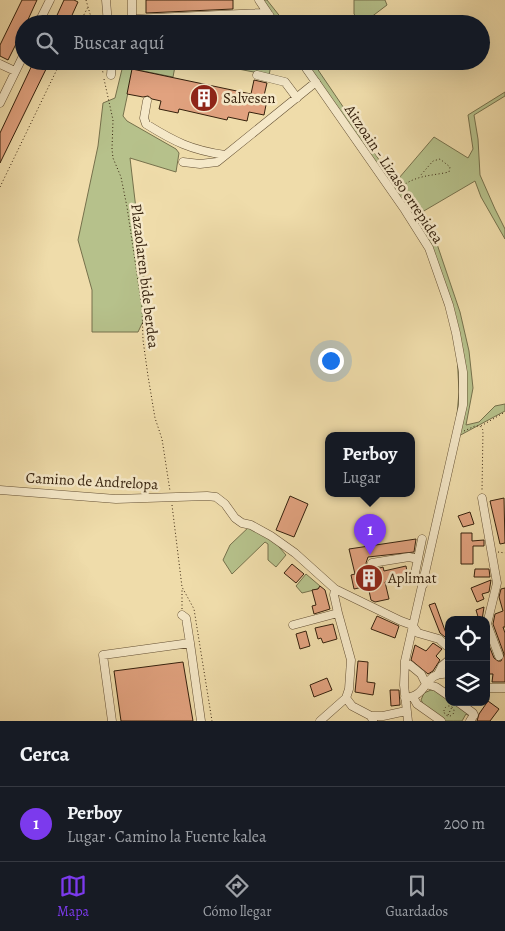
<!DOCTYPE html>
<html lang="es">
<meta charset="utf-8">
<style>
body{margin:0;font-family:Alegreya,serif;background:#20242c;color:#f1f3f6}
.controls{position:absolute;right:15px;bottom:15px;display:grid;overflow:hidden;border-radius:10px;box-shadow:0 5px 20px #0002}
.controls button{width:45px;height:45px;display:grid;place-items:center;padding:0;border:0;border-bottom:1px solid #363941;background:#171b24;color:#f1f3f6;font:25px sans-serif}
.you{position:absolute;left:330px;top:360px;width:18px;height:18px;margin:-12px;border:4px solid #fff;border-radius:50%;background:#1a73e8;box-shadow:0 0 0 8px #1a73e833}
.badge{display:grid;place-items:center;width:32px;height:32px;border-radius:50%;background:#7c3aed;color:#fff;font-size:16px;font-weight:700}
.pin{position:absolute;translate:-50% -41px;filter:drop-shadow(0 1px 2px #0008)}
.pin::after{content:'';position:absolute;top:26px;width:18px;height:15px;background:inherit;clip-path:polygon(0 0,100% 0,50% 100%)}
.popup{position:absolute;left:325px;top:432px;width:90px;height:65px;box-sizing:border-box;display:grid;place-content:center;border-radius:10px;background:#171b24;filter:drop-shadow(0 1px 4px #0005);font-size:16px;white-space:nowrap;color:#9ea1a6}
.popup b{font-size:19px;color:#f1f3f6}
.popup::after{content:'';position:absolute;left:50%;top:100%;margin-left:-10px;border:10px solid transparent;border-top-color:#171b24}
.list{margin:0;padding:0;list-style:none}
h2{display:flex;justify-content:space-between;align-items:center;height:65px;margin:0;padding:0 20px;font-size:21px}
h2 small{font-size:16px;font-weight:400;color:#9ea1a6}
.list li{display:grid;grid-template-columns:32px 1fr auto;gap:15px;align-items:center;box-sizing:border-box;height:75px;padding:0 20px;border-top:1px solid #363941}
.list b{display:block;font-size:19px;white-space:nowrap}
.list p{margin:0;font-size:16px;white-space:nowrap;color:#9ea1a6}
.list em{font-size:16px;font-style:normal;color:#9ea1a6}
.icon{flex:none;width:28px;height:28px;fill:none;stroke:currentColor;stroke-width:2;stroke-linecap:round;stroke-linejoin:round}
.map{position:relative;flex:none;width:505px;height:721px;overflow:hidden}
.search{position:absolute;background:#171b24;box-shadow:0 5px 20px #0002;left:15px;right:15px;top:15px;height:55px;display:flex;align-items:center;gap:12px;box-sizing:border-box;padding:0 18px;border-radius:28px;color:#9ea1a6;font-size:19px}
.sheet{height:140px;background:#171b24}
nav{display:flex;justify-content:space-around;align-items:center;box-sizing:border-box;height:70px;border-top:1px solid #363941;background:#171b24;font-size:14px;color:#9ea1a6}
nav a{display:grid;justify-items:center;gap:2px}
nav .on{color:#7c3aed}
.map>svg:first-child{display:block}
.green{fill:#b6c18b;stroke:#76714c}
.building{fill:#e1a27f;stroke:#35210d}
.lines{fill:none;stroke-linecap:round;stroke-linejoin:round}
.minor-casing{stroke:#645034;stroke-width:9}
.path{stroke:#35210d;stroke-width:1;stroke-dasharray:1 2.5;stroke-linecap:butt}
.minor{stroke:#f5e8c8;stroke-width:8}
.labels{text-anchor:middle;stroke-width:5;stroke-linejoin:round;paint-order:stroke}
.poi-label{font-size:15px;fill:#35210d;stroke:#f5e8c8;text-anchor:start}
.street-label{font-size:15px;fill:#35210d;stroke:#f5e8c8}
</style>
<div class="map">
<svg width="505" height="721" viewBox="0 0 505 721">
<rect width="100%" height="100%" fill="#efdcaa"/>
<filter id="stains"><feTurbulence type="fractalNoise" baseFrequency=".004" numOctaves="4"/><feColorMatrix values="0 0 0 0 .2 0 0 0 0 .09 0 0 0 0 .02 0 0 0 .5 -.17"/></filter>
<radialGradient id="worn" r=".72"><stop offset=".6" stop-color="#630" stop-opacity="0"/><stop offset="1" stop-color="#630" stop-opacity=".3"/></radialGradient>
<path class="green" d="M 262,0 L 267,0 L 286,24 L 275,24 Z
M 354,0 L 385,0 L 387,5 L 362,24 L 354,14 Z
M 261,16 L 267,18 L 270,24 L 134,24 L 134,22 Z
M 124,61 L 176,61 L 173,77 L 133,69 L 123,116 L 127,121 L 176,149 L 179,153 L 176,172 L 130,158 L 148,311 L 138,332 L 92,332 L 92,290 L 78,240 L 98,146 L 103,103 L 115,98 Z
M 197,61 L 272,61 L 269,75 Z
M 301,61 L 312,61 L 384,167 L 399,178 L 434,137 L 468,158 L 473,149 L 468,115 L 505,92 L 505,96 L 474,115 L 478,139 L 480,175 L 495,209 L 505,229 L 505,239 L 481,197 L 475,181 L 417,215 L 437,244 L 460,312 L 469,351 L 473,388 L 466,425 L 479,422 L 495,406 L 505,404 L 505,411 L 455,438 L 459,392 L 456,333 L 441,279 L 410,218 Z
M 251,525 L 266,532 L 286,555 L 276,567 L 268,560 L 268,544 L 265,542 L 232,574 L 223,560 L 230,545 Z
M 306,574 L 320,586 L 318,589 L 302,593 L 296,586 Z
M 431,690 L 435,690 L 449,699 L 449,702 L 453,702 L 472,715 L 471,717 L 466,714 L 462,721 C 457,721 450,721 445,721 C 438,718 424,707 421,700 L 424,693 Z"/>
<path class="building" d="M 22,0 L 37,0 L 26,24 L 24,24 L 24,28 L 8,60 L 0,56 L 0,45 Z
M 64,0 L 74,0 L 78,2 L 68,24 L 53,24 Z
M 146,0 L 233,0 L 233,9 L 146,13 Z
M 34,61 L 50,61 L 0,163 L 0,133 Z
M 132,69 L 251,94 L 254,80 L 267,83 L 262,104 L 266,105 L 264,115 L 249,112 L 247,121 L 228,117 L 227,120 L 179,109 L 178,113 L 159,109 L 161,101 L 152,99 L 148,96 L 143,97 L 127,94 Z
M 290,496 L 308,504 L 294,537 L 276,530 Z
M 504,498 L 505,543 L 500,544 L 490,501 Z
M 470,512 L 474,524 L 463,527 L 458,516 Z
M 461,533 L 472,533 L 472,541 L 484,540 L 484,546 L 473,546 L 473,564 L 461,564 Z
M 416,539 L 414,552 L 368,557 L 366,563 L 369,571 L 383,567 L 384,571 L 406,566 L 408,577 L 385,582 L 389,599 L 375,602 L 371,600 L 368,586 L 354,589 L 351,575 L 355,574 L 349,549 Z
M 292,564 L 304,574 L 296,583 L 284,573 Z
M 475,569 L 489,569 L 490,577 L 474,577 Z
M 491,580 L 489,592 L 482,594 L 484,599 L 477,602 L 471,588 Z
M 320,586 L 325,590 L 330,609 L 314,614 L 312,606 L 316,605 L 312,590 L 318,589 Z
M 505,588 L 505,627 L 503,627 L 505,633 L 505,682 L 492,682 L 493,674 L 486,674 L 486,638 L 494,658 L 498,661 L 501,661 L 504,654 L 493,624 L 495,614 L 503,611 L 499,597 L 501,589 Z
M 435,603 L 447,636 L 445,637 L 440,633 L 429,605 Z
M 484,607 L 482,620 L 479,620 L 476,610 Z
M 377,616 L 399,626 L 395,638 L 371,629 Z
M 333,624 L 337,639 L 323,643 L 321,638 L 318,639 L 315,628 Z
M 306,631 L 310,646 L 300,649 L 296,634 Z
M 433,643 L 442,649 L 436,656 L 440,660 L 433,671 L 428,674 L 411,660 L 415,645 L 426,651 Z
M 358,661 L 368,662 L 367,682 L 375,683 L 373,695 L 355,692 Z
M 183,662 L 193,721 L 121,721 L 114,671 Z
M 327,678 L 332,690 L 314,697 L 310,685 Z
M 390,690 L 399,690 L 400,705 L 391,706 Z
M 488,701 L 499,709 L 490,721 L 477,721 L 479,714 Z"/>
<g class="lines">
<defs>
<path id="minor" d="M 106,0 L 108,24
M 132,0 L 132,19
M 259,0 L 275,24
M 38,24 L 50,0
M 123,24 L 132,19 L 261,13 L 269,15
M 301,61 L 405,210 L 429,248 L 449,305 L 456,333 L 463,372 L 463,405 L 405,661 L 404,685 L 408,721
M 0,64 L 15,71
M 111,75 L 112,61
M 257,75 L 285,82 L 297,98
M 147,101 L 144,118 L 146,124 C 175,142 191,150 225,155
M 0,103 L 24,54
M 183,162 L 200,164 L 217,162 L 316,82
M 0,490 L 116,499 L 207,496 L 216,497 L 225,504 L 235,518 L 242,523 L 251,525 L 271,536 L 295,553 L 335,589 L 401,621 L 412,625
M 482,498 L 497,583 L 487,624 L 499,656
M 422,539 L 415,573 L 416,577 L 423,585
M 372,563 L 409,557 L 418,559
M 182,615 L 186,618 L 190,643
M 293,625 L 338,613
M 412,625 L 418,633 L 439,639 L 449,648
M 410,665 L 421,674 L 426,684 L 436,687 L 449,696
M 438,674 L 442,666 L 449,660
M 486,688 L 505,688
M 413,697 L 417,704 L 441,721
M 346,698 L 352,706 L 371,716 L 373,721
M 405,698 C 430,696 422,671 449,674
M 458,702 L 473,713 L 474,715 L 470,721
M 371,716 L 383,716 L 406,711
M 112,721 L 103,655 L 190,643 L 201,721
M 320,721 L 346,698 L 349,689 L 351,660 L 338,613 L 334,595 L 335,589"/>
</defs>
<use href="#minor" class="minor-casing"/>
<path class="path" d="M 86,0 L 93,24
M 79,24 L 88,7
M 101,61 L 103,73
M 104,79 L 113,120 L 112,149 L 113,158 L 121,177 L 127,207 L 142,308 L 143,340 L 148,376 L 155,418 L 162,439 L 170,491
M 0,187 L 61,61
M 400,188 C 415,175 431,176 449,172 L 450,167 L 440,159 L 433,161 L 420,176
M 481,426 L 505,412
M 464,431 L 475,426 L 480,426 L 483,430 L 482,491
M 172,505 L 182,587 L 194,609 L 212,721
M 498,552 L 505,553
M 182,609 L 182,588
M444 711a5 5 0 1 1 10 0a5 5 0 1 1-10 0Z
M 448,715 L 452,707"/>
<use href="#minor" class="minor"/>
</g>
<defs>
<symbol id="building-disc" viewBox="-11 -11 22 22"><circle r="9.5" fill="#8f2418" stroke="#f5e8c8"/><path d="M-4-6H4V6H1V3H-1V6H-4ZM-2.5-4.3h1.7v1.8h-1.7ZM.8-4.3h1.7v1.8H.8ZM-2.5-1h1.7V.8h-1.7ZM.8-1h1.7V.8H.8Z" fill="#fff"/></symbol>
</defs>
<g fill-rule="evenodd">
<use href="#building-disc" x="188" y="82" width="32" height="32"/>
<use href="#building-disc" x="353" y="562" width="32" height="32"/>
</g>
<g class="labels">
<g class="poi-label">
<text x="223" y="103">Salvesen</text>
<text x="388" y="583">Aplimat</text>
</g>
<g class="street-label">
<text transform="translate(394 174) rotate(56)" y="5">Aitzoain - Lizaso errepidea</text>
<text transform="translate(145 276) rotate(83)" y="5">Plazaolaren bide berdea</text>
<text transform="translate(92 481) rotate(3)" y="5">Camino de Andrelopa</text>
</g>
</g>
<rect width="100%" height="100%" filter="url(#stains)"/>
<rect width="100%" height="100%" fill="url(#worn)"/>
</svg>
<div class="controls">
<button><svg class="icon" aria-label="locate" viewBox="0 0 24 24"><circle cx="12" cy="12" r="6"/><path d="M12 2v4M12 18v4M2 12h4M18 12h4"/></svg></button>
<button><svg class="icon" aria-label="layers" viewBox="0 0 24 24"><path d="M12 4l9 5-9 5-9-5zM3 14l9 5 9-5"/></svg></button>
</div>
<div class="you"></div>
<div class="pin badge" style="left:370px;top:555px">1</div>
<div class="popup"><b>Perboy</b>Lugar</div>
<div class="search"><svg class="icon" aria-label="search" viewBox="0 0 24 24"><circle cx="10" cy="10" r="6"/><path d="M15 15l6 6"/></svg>Buscar aquí</div>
</div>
<section class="sheet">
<h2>Cerca<small></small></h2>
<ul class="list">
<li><span class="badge">1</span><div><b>Perboy</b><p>Lugar · Camino la Fuente kalea</p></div><em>200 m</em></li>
</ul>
</section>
<nav>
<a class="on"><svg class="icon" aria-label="map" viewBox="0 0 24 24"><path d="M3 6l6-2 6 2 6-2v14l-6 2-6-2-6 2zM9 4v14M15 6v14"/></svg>Mapa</a>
<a><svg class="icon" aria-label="directions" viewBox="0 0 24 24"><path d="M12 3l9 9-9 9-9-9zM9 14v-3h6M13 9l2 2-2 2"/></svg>Cómo llegar</a>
<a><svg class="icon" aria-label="saved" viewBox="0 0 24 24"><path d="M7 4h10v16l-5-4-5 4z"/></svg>Guardados</a>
</nav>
